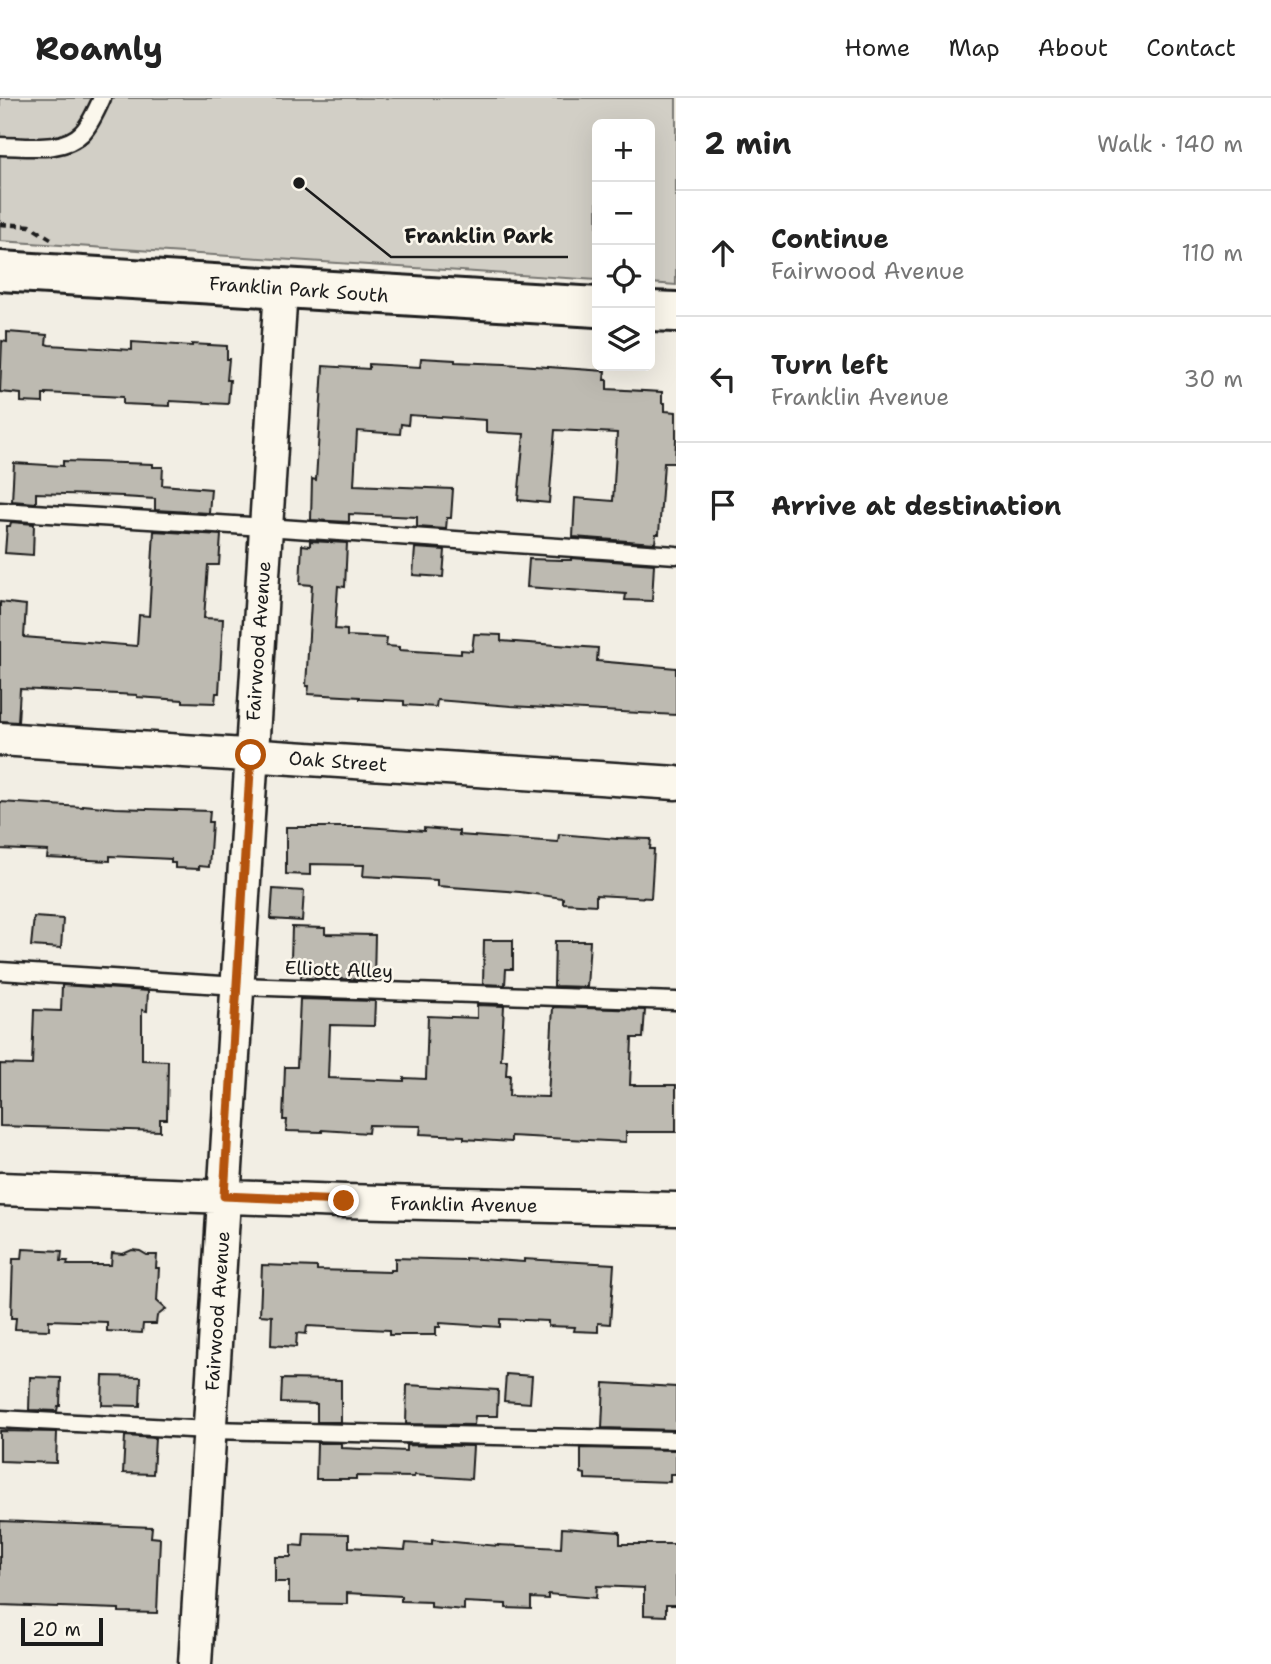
<!DOCTYPE html>
<meta charset="utf-8">
<style>
body{margin:0;font-family:"Shantell Sans",sans-serif;background:#f2f2f2;color:#222}
.controls{position:absolute;right:21px;top:21px;display:grid;overflow:hidden;border-radius:10px;box-shadow:0 7px 28px #0002}
.controls button{width:63px;height:63px;display:grid;place-items:center;padding:0;border:0;border-bottom:2px solid #e0e0e0;background:#fff;color:#222;font:35px sans-serif}
.scale{position:absolute;left:21px;bottom:18px;width:82px;box-sizing:border-box;padding-left:7px;border:4px solid #1c1c1c;border-top:0;font-size:19px;line-height:24px;white-space:nowrap;color:#1c1c1c;-webkit-text-stroke:5px #fbf7ec;paint-order:stroke}
.stop{position:absolute;width:21px;height:21px;margin:-16px;border:5px solid #b45309;border-radius:50%;background:#fff}
.stop.end{background:#b45309;border-color:#fff;box-shadow:0 2px 7px #0008}
.list{margin:0;padding:0;list-style:none}
h2{display:flex;justify-content:space-between;align-items:center;height:91px;margin:0;padding:0 28px;font-size:30px}
h2 small{font-size:23px;font-weight:400;color:#767676}
.list li{display:grid;grid-template-columns:46px 1fr auto;gap:21px;align-items:center;box-sizing:border-box;height:126px;padding:0 28px;border-top:2px solid #e0e0e0}
.list b{display:block;font-size:26px;white-space:nowrap}
.list p{margin:0;font-size:23px;white-space:nowrap;color:#767676}
.list em{font-size:23px;font-style:normal;color:#767676}
.icon{flex:none;width:38px;height:38px;fill:none;stroke:currentColor;stroke-width:2;stroke-linecap:round;stroke-linejoin:round}
.map{position:relative;flex:none;width:676px;height:1566px;overflow:hidden}
header{display:flex;align-items:center;gap:42px;box-sizing:border-box;height:98px;padding:0 35px;background:#fff;border-bottom:2px solid #e0e0e0}
header strong{font-size:33px}
nav{display:flex;gap:38px;margin-inline-start:auto;font-size:24px}
main{display:flex}
aside{flex:1;background:#fff}
.map>svg:first-child{display:block}
.green{fill:#d2cfc6;stroke:#777671;stroke-width:2}
.building{fill:#bdbab1;stroke:#1c1c1c;stroke-width:2}
.lines{fill:none;stroke-linecap:round;stroke-linejoin:round}
.lane-casing{stroke:#1c1c1c;stroke-width:21}
.street-casing{stroke:#1c1c1c;stroke-width:37}
.secondary-casing{stroke:#1c1c1c;stroke-width:44}
.path{stroke:#1c1c1c;stroke-width:4.5;stroke-dasharray:7 5;stroke-linecap:butt}
.lane{stroke:#fbf7ec;stroke-width:16}
.street{stroke:#fbf7ec;stroke-width:32}
.secondary{stroke:#fbf7ec;stroke-width:38}
.route{stroke:#b45309;stroke-width:9}
.labels{text-anchor:middle;stroke-width:5;stroke-linejoin:round;paint-order:stroke}
.street-label{font-size:19px;fill:#1c1c1c;stroke:#fbf7ec}
.leader{fill:none;stroke:#1c1c1c;stroke-width:2.5}
.callout-dot{fill:#1c1c1c;stroke:#fbf7ec;stroke-width:2.5}
.callout-label{font-size:21px;text-anchor:middle;font-weight:bold;fill:#1c1c1c;stroke:#fbf7ec;stroke-width:5;stroke-linejoin:round;paint-order:stroke}
</style>
<header>
<strong>Roamly</strong>
<nav><a>Home</a><a>Map</a><a>About</a><a>Contact</a></nav>
</header>
<main>
<div class="map">
<svg width="676" height="1566" viewBox="0 0 676 1566">
<rect width="100%" height="100%" fill="#f2eee4"/>
<filter id="ink" filterUnits="userSpaceOnUse"><feTurbulence type="fractalNoise" baseFrequency=".0143" numOctaves="2"/><feDisplacementMap in="SourceGraphic" scale="14" xChannelSelector="R" yChannelSelector="G"/><feConvolveMatrix kernelMatrix="1 2 1 2 8 2 1 2 1" color-interpolation-filters="sRGB"/></filter>
<g filter="url(#ink)">
<path class="green" d="M 0,0 L 676,0 L 676,187 L 650,185 L 650,26 L 597,26 L 597,182 L 0,143 Z"/>
<path class="building" d="M 7,234 L 47,237 L 46,246 L 49,247 L 132,252 L 132,244 L 192,248 L 192,246 L 227,248 L 227,261 L 229,261 L 227,282 L 230,282 L 228,306 L 170,303 L 170,308 L 123,306 L 123,299 L 46,295 L 46,297 L 43,297 L 43,305 L 21,304 L 21,296 L 0,294 L 2,243 L 7,244 Z
M 421,260 L 455,262 L 455,264 L 505,266 L 605,273 L 604,282 L 607,282 L 607,291 L 662,294 L 662,305 L 665,305 L 665,313 L 676,314 L 676,341 L 675,365 L 664,365 L 659,436 L 656,436 L 655,445 L 573,439 L 575,400 L 613,403 L 617,335 L 555,332 L 549,405 L 518,402 L 524,336 L 486,334 L 486,322 L 409,317 L 408,327 L 401,326 L 400,336 L 357,333 L 354,387 L 453,391 L 451,420 L 447,420 L 446,431 L 417,429 L 417,419 L 349,416 L 349,424 L 311,422 L 312,381 L 316,382 L 323,268 L 369,271 L 369,266 L 420,269 Z
M 63,363 L 153,366 L 153,369 L 163,369 L 162,387 L 211,391 L 209,415 L 155,412 L 155,401 L 123,399 L 123,398 L 36,395 L 36,405 L 12,403 L 14,365 L 63,368 Z
M 11,424 L 34,426 L 33,457 L 5,455 L 7,428 L 10,428 Z
M 154,433 L 221,437 L 219,467 L 208,467 L 204,520 L 223,521 L 219,595 L 216,595 L 215,605 L 183,604 L 183,602 L 137,599 L 137,597 L 20,591 L 18,624 L 0,623 L 0,504 L 26,507 L 24,539 L 137,548 L 139,517 L 149,518 Z
M 310,443 L 347,445 L 345,489 L 338,488 L 335,531 L 347,532 L 347,538 L 387,540 L 386,548 L 399,549 L 399,552 L 461,556 L 461,552 L 472,553 L 474,536 L 501,537 L 501,543 L 598,550 L 597,563 L 676,570 L 676,617 L 511,608 L 437,602 L 436,609 L 404,607 L 404,603 L 360,601 L 360,599 L 308,596 L 309,588 L 306,588 L 312,487 L 300,486 L 302,447 L 310,448 Z
M 415,450 L 445,452 L 443,479 L 413,477 Z
M 571,460 L 654,466 L 652,503 L 625,502 L 626,496 L 527,489 L 529,461 L 562,462 L 571,462 Z
M 0,704 L 83,709 L 83,707 L 115,710 L 210,713 L 209,724 L 212,724 L 209,769 L 199,768 L 199,771 L 175,770 L 175,765 L 171,765 L 171,761 L 110,758 L 110,763 L 47,760 L 48,753 L 0,751 Z
M 286,729 L 366,729 L 424,733 L 424,730 L 459,733 L 459,737 L 558,744 L 559,736 L 617,741 L 617,740 L 651,741 L 650,751 L 654,751 L 651,800 L 596,797 L 596,807 L 563,805 L 563,800 L 520,794 L 437,788 L 437,782 L 363,778 L 364,767 L 310,766 L 310,777 L 286,776 Z
M 273,791 L 304,793 L 302,823 L 271,821 Z
M 34,819 L 63,821 L 61,850 L 31,848 Z
M 292,829 L 325,830 L 325,836 L 375,837 L 374,882 L 301,880 L 302,861 L 291,861 Z
M 484,842 L 513,842 L 513,871 L 506,871 L 505,887 L 483,886 Z
M 555,843 L 590,843 L 587,889 L 554,888 Z
M 62,887 L 148,893 L 147,913 L 142,912 L 142,962 L 168,963 L 167,1021 L 160,1021 L 160,1033 L 0,1028 L 0,966 L 32,967 L 34,912 L 61,913 Z
M 300,901 L 375,903 L 374,928 L 330,927 L 328,980 L 404,983 L 404,980 L 426,981 L 428,918 L 477,920 L 477,907 L 504,908 L 501,962 L 507,962 L 506,977 L 510,977 L 509,998 L 548,999 L 553,909 L 645,912 L 643,940 L 632,940 L 630,987 L 676,987 L 676,1034 L 626,1034 L 626,1044 L 511,1038 L 511,1044 L 464,1041 L 464,1038 L 420,1036 L 421,1028 L 369,1027 L 368,1035 L 322,1032 L 322,1034 L 286,1033 L 287,1022 L 283,1022 L 285,969 L 297,969 Z
M 23,1151 L 62,1153 L 61,1163 L 68,1163 L 67,1167 L 111,1167 L 112,1155 L 123,1156 L 132,1152 L 140,1153 L 147,1157 L 157,1157 L 156,1170 L 159,1170 L 157,1203 L 166,1211 L 157,1218 L 156,1226 L 143,1226 L 142,1235 L 107,1233 L 107,1224 L 49,1222 L 49,1232 L 15,1231 L 16,1220 L 11,1220 L 13,1161 L 22,1161 Z
M 395,1160 L 465,1162 L 465,1160 L 524,1164 L 524,1161 L 614,1166 L 610,1226 L 598,1225 L 598,1234 L 574,1233 L 575,1229 L 548,1228 L 548,1223 L 500,1221 L 500,1229 L 440,1225 L 440,1229 L 436,1229 L 436,1237 L 389,1237 L 389,1232 L 307,1228 L 306,1236 L 297,1235 L 296,1249 L 271,1247 L 272,1218 L 260,1217 L 262,1167 L 317,1169 L 317,1172 L 390,1174 L 390,1172 L 395,1172 Z
M 506,1276 L 532,1278 L 530,1305 L 504,1303 Z
M 103,1278 L 141,1279 L 140,1308 L 102,1307 Z
M 30,1279 L 61,1280 L 60,1308 L 58,1308 L 57,1313 L 29,1312 Z
M 282,1281 L 341,1282 L 341,1324 L 317,1324 L 317,1306 L 281,1305 Z
M 604,1285 L 676,1289 L 676,1332 L 602,1330 Z
M 407,1287 L 498,1292 L 497,1318 L 475,1318 L 474,1327 L 406,1326 Z
M 0,1333 L 57,1334 L 56,1365 L 0,1363 Z
M 125,1338 L 155,1340 L 153,1376 L 123,1375 Z
M 317,1345 L 341,1345 L 341,1350 L 406,1353 L 406,1347 L 473,1348 L 471,1381 L 414,1377 L 414,1379 L 356,1378 L 356,1381 L 316,1381 Z
M 581,1350 L 676,1352 L 676,1376 L 670,1376 L 670,1384 L 585,1381 L 585,1376 L 581,1375 Z
M 0,1423 L 152,1429 L 151,1439 L 160,1440 L 157,1515 L 119,1514 L 119,1511 L 0,1507 Z
M 562,1430 L 620,1434 L 620,1446 L 676,1446 L 676,1507 L 666,1507 L 666,1518 L 644,1517 L 644,1490 L 597,1488 L 596,1500 L 548,1496 L 548,1501 L 531,1500 L 531,1511 L 506,1510 L 506,1506 L 464,1504 L 464,1512 L 431,1509 L 431,1504 L 401,1503 L 401,1498 L 347,1495 L 347,1506 L 289,1505 L 289,1484 L 275,1484 L 275,1459 L 291,1459 L 291,1447 L 303,1448 L 304,1435 L 349,1436 L 349,1449 L 405,1452 L 406,1445 L 432,1447 L 432,1442 L 498,1448 L 498,1447 L 561,1450 Z"/>
<g class="lines">
<defs>
<path id="lane" d="M 0,48 C 25,48 63,55 82,35 C 89,28 98,9 102,0
M 0,413 L 266,429 L 676,457
M 0,873 L 238,888 L 676,903
M 0,1321 L 209,1332 L 676,1342"/>
<path id="street" d="M 0,641 L 676,685
M 0,1091 L 344,1103 L 676,1111
M 195,1566 L 281,190"/>
<path id="secondary" d="M 0,173 L 597,209
M 650,213 L 676,214"/>
</defs>
<use href="#lane" class="lane-casing"/>
<use href="#street" class="street-casing"/>
<use href="#secondary" class="secondary-casing"/>
<path class="path" d="M 0,126 L 30,128 L 54,143"/>
<use href="#lane" class="lane"/>
<use href="#street" class="street"/>
<use href="#secondary" class="secondary"/>
</g>
</g>
<g class="lines" filter="url(#ink)">
<path class="route" d="M 251,657 L 224,1098 L 344,1103"/>
</g>
<g class="labels">
<g class="street-label">
<text transform="translate(299 191) rotate(4)" y="7">Franklin Park South</text>
<text transform="translate(258 543) rotate(-86)" y="7">Fairwood Avenue</text>
<text transform="translate(338 663) rotate(4)" y="7">Oak Street</text>
<text transform="translate(339 871) rotate(2)" y="7">Elliott Alley</text>
<text transform="translate(464 1106) rotate(1)" y="7">Franklin Avenue</text>
<text transform="translate(217 1213) rotate(-86)" y="7">Fairwood Avenue</text>
</g>
</g>
<path class="leader" d="M299 85L391 159H568"/>
<circle class="callout-dot" cx="299" cy="85" r="7"/>
<g class="callout-label">
<text x="479" y="145">Franklin Park</text>
</g>
</svg>
<div class="controls">
<button>+</button>
<button>−</button>
<button><svg class="icon" aria-label="locate" viewBox="0 0 24 24"><circle cx="12" cy="12" r="6"/><path d="M12 2v4M12 18v4M2 12h4M18 12h4"/></svg></button>
<button><svg class="icon" aria-label="layers" viewBox="0 0 24 24"><path d="M12 4l9 5-9 5-9-5zM3 14l9 5 9-5"/></svg></button>
</div>
<div class="scale">20 m</div>
<div class="stop" style="left:251px;top:657px"></div>
<div class="stop end" style="left:344px;top:1103px"></div>
</div>
<aside>
<h2>2 min<small>Walk · 140 m</small></h2>
<ul class="list">
<li><svg class="icon" aria-label="ahead" viewBox="0 0 24 24"><path d="M12 20V5M6 11l6-6 6 6"/></svg><div><b>Continue</b><p>Fairwood Avenue</p></div><em>110 m</em></li>
<li><svg class="icon" aria-label="left" viewBox="0 0 24 24"><path d="M17 20v-9H6M10 6l-5 5 5 5"/></svg><div><b>Turn left</b><p>Franklin Avenue</p></div><em>30 m</em></li>
<li><svg class="icon" aria-label="arrive" viewBox="0 0 24 24"><path d="M6 21V4h12l-3 4 3 4H6"/></svg><div><b>Arrive at destination</b></div></li>
</ul>
</aside>
</main>
